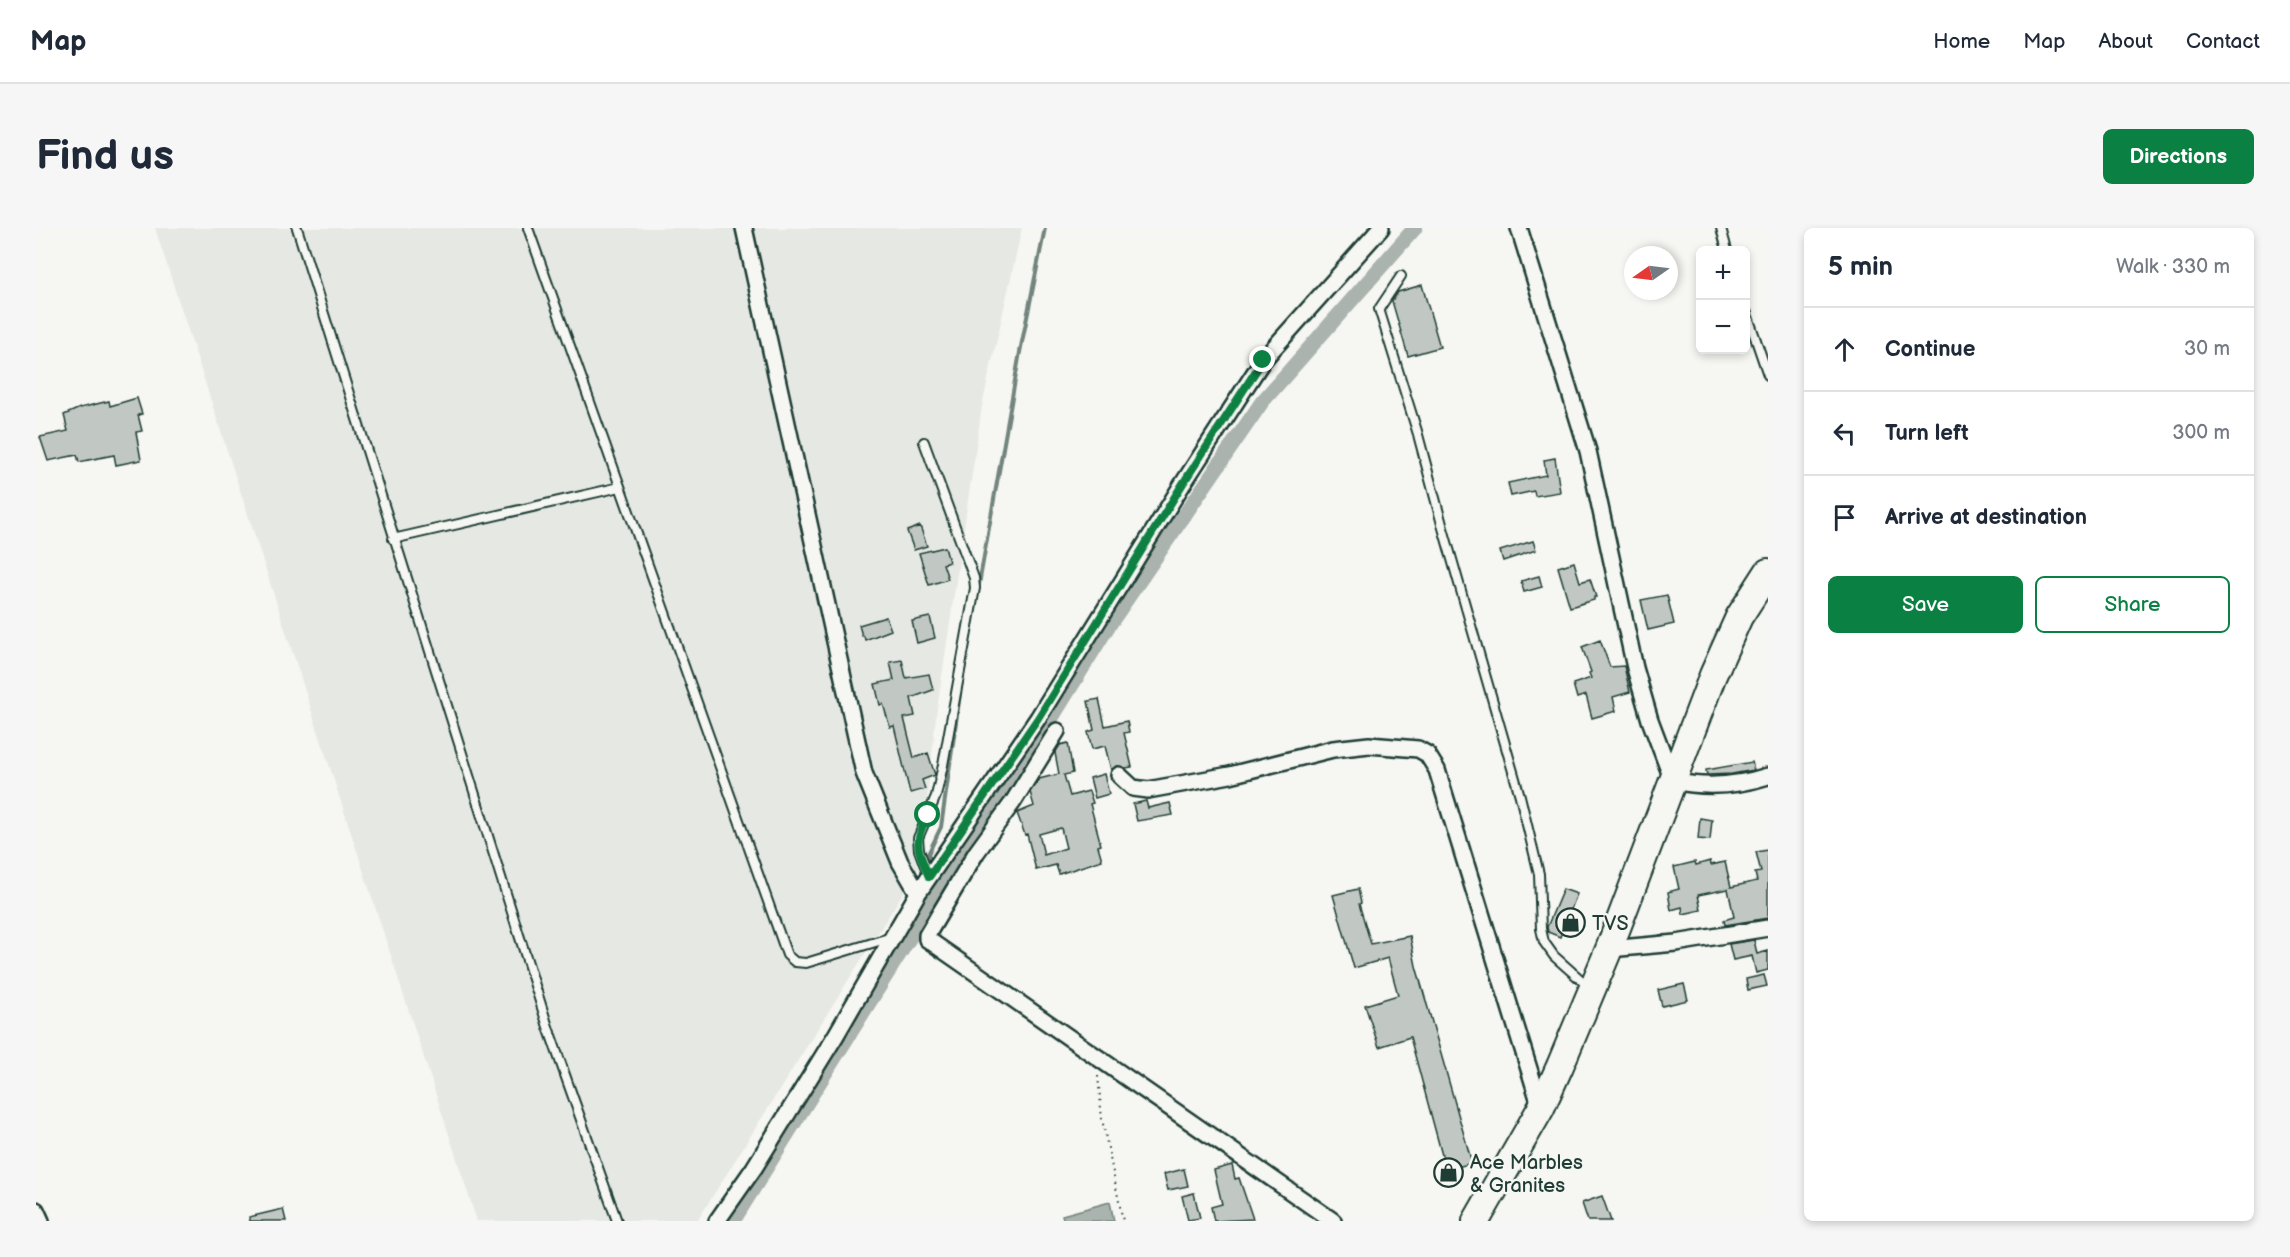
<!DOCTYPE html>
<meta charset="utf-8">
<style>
body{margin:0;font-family:"Balsamiq Sans",sans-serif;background:#f6f6f7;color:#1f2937}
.controls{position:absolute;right:18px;top:18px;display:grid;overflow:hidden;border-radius:9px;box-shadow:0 3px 9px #0003}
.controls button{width:54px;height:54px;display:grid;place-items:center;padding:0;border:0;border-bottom:2px solid #e0e1e3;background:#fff;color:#1f2937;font:30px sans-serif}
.compass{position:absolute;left:1588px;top:18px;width:54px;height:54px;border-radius:50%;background:#fff;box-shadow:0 3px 9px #0003;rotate:256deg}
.stop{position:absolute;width:18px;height:18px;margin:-14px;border:4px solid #0b8043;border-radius:50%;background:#fff}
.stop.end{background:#0b8043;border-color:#fff;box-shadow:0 2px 6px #0008}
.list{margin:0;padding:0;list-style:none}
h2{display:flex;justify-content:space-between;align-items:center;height:78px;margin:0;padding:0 24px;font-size:26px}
h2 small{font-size:20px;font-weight:400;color:#747a83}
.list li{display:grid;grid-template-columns:39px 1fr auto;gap:18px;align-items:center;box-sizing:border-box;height:84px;padding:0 24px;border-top:2px solid #e0e1e3}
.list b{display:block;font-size:22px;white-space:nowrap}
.list em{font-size:20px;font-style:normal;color:#747a83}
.actions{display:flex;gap:12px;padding:18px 24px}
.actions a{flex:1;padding:14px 0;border:2px solid #0b8043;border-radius:9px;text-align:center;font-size:21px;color:#0b8043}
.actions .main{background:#0b8043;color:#fff}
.icon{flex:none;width:33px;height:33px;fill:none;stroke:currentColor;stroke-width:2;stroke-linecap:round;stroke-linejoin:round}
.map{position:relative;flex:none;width:1732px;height:993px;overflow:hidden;border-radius:9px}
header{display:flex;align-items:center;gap:36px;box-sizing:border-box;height:84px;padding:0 30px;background:#fff;border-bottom:2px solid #e0e1e3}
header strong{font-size:28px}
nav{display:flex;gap:33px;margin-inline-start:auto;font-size:21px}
.intro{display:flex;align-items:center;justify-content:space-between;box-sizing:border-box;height:144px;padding:0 36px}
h1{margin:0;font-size:42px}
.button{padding:15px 27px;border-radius:9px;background:#0b8043;color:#fff;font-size:21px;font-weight:700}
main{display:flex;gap:36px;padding:0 36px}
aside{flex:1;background:#fff;border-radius:9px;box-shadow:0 3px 9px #0003}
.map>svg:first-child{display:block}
.built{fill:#e6e8e4}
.water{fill:#aab3ae;stroke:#72847d;stroke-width:1.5}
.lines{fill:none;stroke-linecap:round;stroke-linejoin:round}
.stream{stroke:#72847d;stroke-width:4}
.canal{stroke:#aab3ae;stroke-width:15}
.building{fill:#c1c8c3;stroke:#1f3d34;stroke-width:1.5;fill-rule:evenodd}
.service-casing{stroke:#1f3d34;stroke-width:12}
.minor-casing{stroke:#1f3d34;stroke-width:20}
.trunk-casing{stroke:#1f3d34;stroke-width:30}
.path{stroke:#1f3d34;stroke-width:2;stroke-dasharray:1.5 4.5;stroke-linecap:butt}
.service{stroke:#f6f6f2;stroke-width:8}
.minor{stroke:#f6f6f2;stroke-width:15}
.trunk{stroke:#f6f6f2;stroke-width:26}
.route{stroke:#0b8043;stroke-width:8}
.labels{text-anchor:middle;stroke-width:5;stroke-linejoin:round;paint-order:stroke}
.poi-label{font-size:20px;fill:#1f3d34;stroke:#f6f6f2;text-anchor:start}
</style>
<header>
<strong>Map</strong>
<nav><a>Home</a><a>Map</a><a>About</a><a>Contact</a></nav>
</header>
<div class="intro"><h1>Find us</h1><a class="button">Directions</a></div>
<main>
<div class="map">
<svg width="1732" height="993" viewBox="0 0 1732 993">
<rect width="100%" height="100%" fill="#f6f6f2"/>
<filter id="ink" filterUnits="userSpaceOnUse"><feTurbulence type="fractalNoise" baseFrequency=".0167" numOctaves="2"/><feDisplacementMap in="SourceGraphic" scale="12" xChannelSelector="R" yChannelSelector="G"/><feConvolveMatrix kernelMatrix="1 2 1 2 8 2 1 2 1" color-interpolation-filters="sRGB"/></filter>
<g filter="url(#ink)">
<path class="built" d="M 119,0 L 986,0 L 946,178 L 900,488 L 884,638 L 661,993 L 441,993 Z"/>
<path class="water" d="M 1074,974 L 1078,993 L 1028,993 L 1026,987 Z"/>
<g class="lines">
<path class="stream" d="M 942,362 L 984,124 L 1009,0
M 895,632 L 892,626 L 905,599 L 926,452"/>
<path class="canal" d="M 697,993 L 879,701 L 969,566 L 1071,400 L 1226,174 L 1379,0"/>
</g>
<path class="building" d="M 1386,57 L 1404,119 L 1372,128 L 1356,73 L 1362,64 Z
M 101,170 L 106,186 L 102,187 L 106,203 L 100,204 L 105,232 L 80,237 L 78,227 L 43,234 L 41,227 L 12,233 L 4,209 L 32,203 L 28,187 L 44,180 L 73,173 L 74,178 Z
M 1519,230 L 1524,264 L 1499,268 L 1498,263 L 1475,268 L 1472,255 L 1510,247 L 1508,232 Z
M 884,298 L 891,318 L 878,322 L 871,303 Z
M 1497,313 L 1500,322 L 1467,333 L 1464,323 Z
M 909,319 L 913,334 L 907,336 L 912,351 L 893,357 L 883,325 Z
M 1538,334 L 1544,354 L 1554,351 L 1560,369 L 1558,369 L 1558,372 L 1534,379 L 1522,339 Z
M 1503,348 L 1506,359 L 1488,364 L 1485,353 Z
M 1631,367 L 1638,396 L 1612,402 L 1605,372 Z
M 850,389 L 855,402 L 829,412 L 828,408 L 826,408 L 823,397 Z
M 894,389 L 899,410 L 881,415 L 876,393 Z
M 1564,412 L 1574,439 L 1588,438 L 1594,464 L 1577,469 L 1580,483 L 1556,490 L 1550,467 L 1541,470 L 1537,456 L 1555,450 L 1553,445 L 1555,444 L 1546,419 Z
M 866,432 L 870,450 L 893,446 L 897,462 L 875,470 L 879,488 L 868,490 L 878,530 L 892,525 L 899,547 L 886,552 L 889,561 L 874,565 L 858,498 L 854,499 L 847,476 L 844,477 L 839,456 L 858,452 L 854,434 Z
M 1063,471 L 1069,498 L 1091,493 L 1093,504 L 1088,505 L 1096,539 L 1090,540 L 1081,538 L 1075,542 L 1069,518 L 1056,521 L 1052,504 L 1058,502 L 1052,473 Z
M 1032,515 L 1037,545 L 1028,547 L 1034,568 L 1053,563 L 1057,575 L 1054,576 L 1065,617 L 1062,618 L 1066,632 L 1023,646 L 1020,637 L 1000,642 L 991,606 L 989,607 L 981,585 L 998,578 L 994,564 L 1003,551 L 1023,546 L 1019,525 L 1024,517 ZM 1025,600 L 1030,620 L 1008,627 L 1003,606 Z
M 1716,534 L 1718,542 L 1696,546 L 1671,547 L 1670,542 Z
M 1068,546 L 1073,566 L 1059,570 L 1054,550 Z
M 1110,573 L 1112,580 L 1134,575 L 1137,587 L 1101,593 L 1097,576 Z
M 1664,590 L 1676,592 L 1674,612 L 1662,611 Z
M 1732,622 L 1732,690 L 1689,697 L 1688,692 L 1698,689 L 1692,661 L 1662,667 L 1665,682 L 1647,686 L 1646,679 L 1635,682 L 1632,664 L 1643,661 L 1638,639 L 1659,634 L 1660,637 L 1674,633 L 1675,637 L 1689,634 L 1695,659 L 1721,653 L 1719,645 L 1725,644 L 1720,624 Z
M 1322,661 L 1325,675 L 1323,676 L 1335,716 L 1374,708 L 1380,738 L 1436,935 L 1410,942 L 1374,809 L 1343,819 L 1329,777 L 1362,767 L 1352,730 L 1318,740 L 1297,667 Z
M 1527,661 L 1541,666 L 1524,709 L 1512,704 L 1511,699 Z
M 1718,712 L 1721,726 L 1732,723 L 1732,742 L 1720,745 L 1716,728 L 1697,732 L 1693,716 Z
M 1728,747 L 1731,758 L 1712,762 L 1710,751 Z
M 1648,756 L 1652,772 L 1626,778 L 1622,762 Z
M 1196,937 L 1199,951 L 1203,950 L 1217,991 L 1178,993 L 1175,979 L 1186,976 L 1178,942 Z
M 1148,941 L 1152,958 L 1132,962 L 1128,946 Z
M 1158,965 L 1164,990 L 1152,992 L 1146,968 Z
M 1566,968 L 1575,993 L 1552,993 L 1546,975 Z
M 247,981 L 250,993 L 214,993 L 213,989 Z"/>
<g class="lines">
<defs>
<path id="service" d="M 261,0 L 512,799 L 581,993
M 492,0 L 751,727 L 759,734 L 770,735 L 856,709
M 1685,0 L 1691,22
M 1365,48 L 1343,81 L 1381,203 L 1407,300 L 1484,568 L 1503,646 L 1505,701 L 1508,714 L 1518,728 L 1553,759
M 1710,83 L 1732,147
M 888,214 L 938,350 L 939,360 L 907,537 L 900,568 L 882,610 L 883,622 L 893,649
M 357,311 L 584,259"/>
<path id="minor" d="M 708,0 L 828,545 L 864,634 L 882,665
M 1483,0 L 1552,223 L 1599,440 L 1614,492 L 1637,553 C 1669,560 1701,558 1732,548
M 1021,503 L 977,574 L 940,625 L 891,707 L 891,711 L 1297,993
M 1083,547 L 1097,560 L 1112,562 L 1194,547 L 1297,521 L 1333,517 L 1382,521 L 1391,526 L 1401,542 L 1505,880
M 1573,721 L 1640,715 L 1732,700
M 0,982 L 5,993
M 681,993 L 718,940 L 800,807 L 882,665 L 1002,490 L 1146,257 L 1227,132 L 1345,0"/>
<path id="trunk" d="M 1440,993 L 1505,880 L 1524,838 L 1573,721 L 1677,447 L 1703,389 L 1732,344"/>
</defs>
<use href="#service" class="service-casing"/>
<use href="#minor" class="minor-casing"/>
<use href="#trunk" class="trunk-casing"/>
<path class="path" d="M 1062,848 L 1066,891 L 1087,993"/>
<use href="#service" class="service"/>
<use href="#minor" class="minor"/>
<use href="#trunk" class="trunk"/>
</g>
</g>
<g class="lines" filter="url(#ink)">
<path class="route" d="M 892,587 C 877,615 881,621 893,649 L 1002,490 L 1146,257 L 1227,132"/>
</g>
<defs>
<symbol id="shop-ring" viewBox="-11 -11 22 22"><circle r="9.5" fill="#f6f6f2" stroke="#1f3d34" stroke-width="1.5"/><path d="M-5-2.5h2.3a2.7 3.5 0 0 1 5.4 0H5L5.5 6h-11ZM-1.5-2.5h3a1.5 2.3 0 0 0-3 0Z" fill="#1f3d34"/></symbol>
</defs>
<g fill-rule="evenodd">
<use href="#shop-ring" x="1518" y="678" width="33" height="33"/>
<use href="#shop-ring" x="1396" y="928" width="33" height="33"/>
</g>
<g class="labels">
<g class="poi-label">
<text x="1556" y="702">TVS</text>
<text x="1434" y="941">Ace Marbles<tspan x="1434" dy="23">&amp; Granites</tspan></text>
</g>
</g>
</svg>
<div class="controls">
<button>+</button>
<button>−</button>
</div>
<svg class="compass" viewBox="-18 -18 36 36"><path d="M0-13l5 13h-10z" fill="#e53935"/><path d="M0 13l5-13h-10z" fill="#747a83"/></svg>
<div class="stop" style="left:892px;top:587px"></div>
<div class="stop end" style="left:1227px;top:132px"></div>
</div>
<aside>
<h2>5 min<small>Walk · 330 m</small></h2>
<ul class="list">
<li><svg class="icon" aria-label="ahead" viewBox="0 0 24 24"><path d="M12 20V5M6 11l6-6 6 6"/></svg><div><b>Continue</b></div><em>30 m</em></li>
<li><svg class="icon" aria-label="left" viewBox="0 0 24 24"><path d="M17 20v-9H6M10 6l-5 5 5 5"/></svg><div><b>Turn left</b></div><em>300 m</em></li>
<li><svg class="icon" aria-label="arrive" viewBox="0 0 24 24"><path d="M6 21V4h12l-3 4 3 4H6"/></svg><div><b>Arrive at destination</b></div></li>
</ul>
<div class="actions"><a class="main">Save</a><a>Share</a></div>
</aside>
</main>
